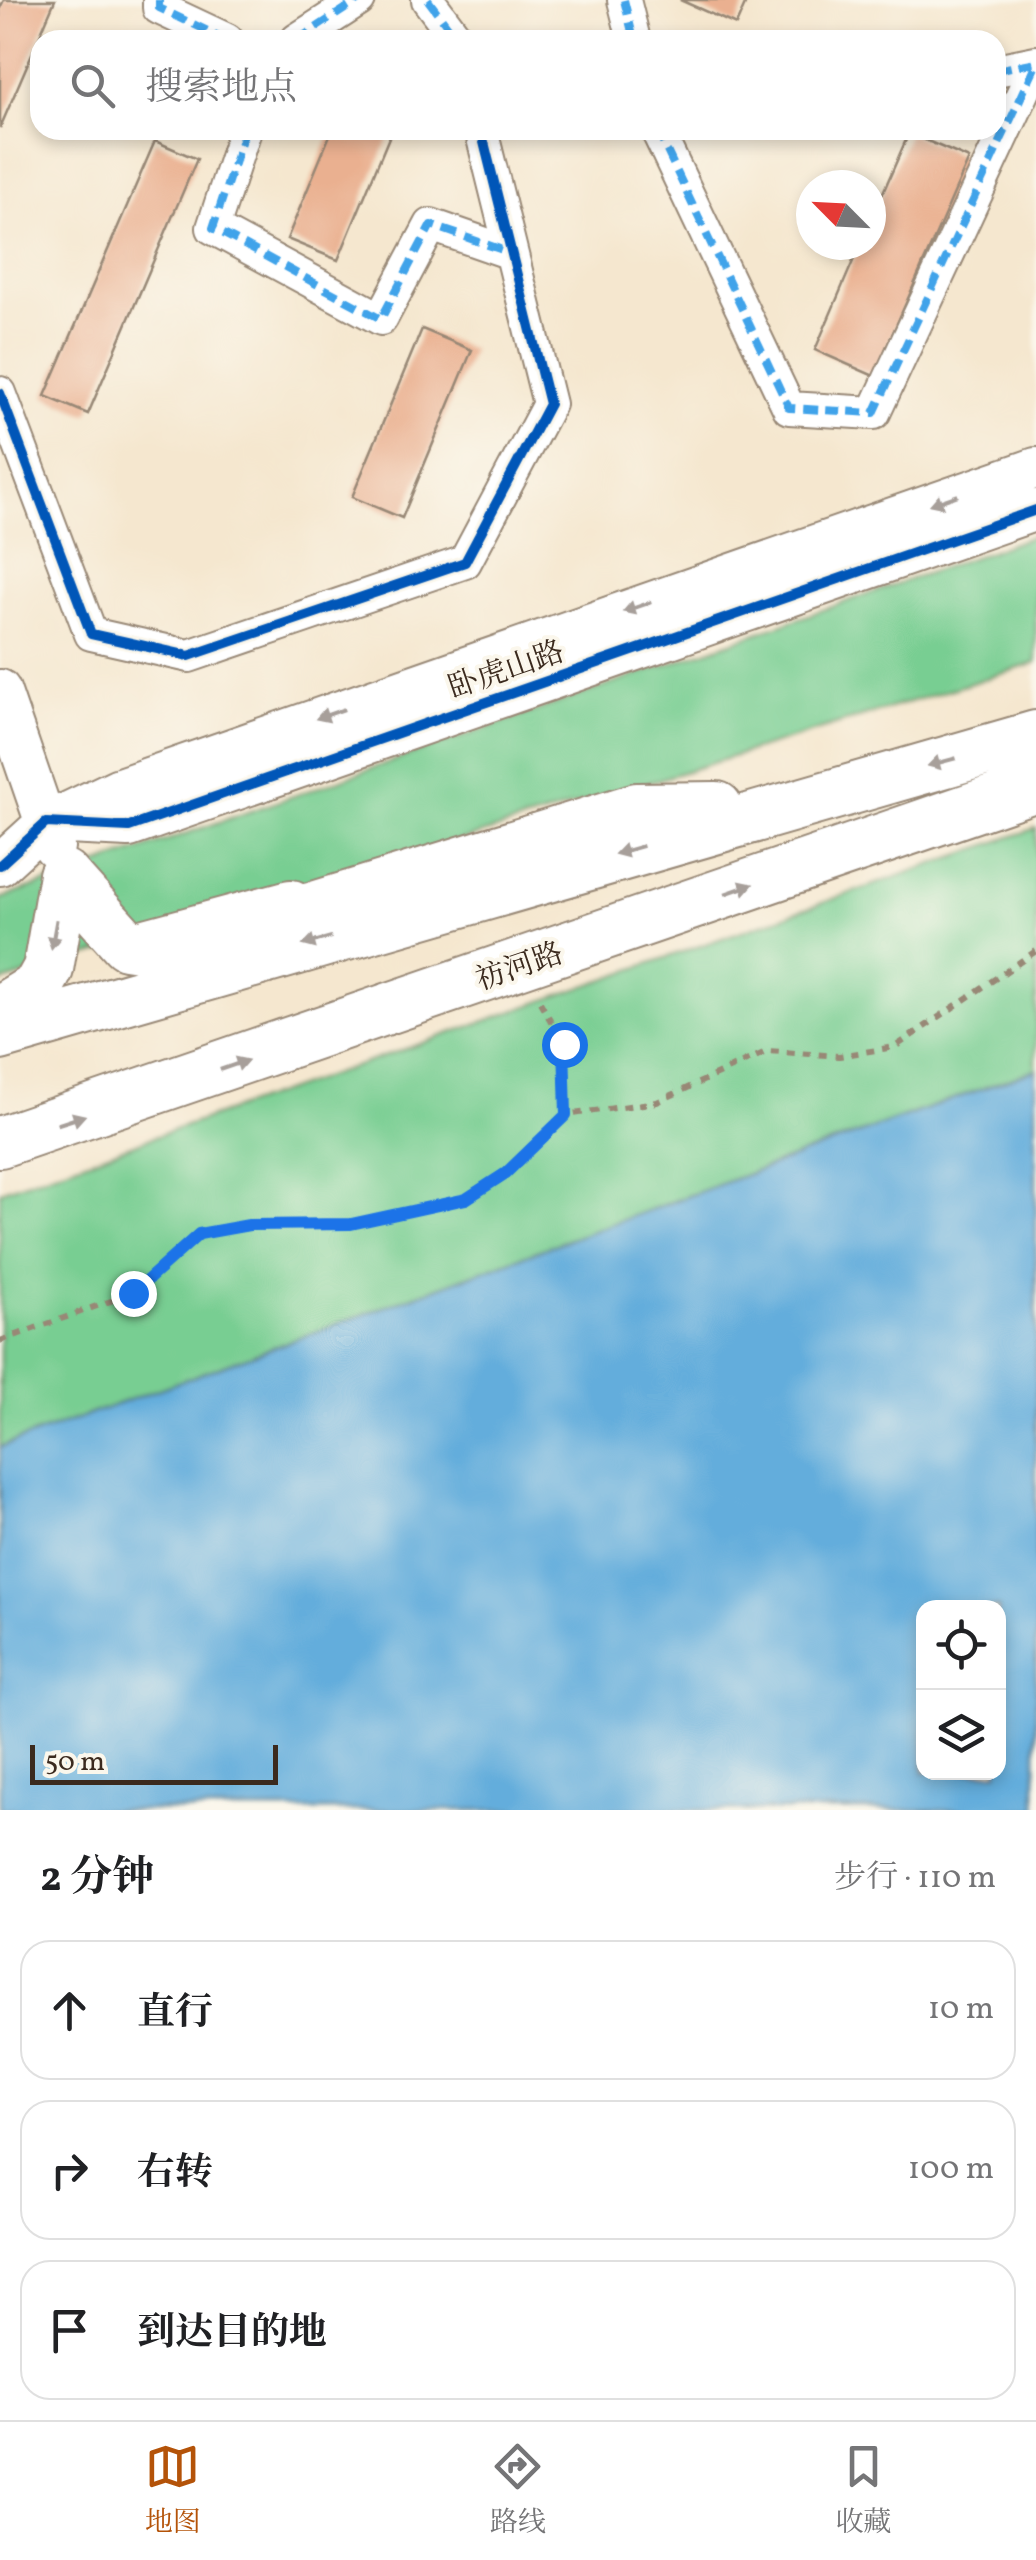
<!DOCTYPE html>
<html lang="zh">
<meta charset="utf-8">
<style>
body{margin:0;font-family:Vollkorn,"Noto Serif SC",serif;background:#f6f6f6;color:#202124}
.controls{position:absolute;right:30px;bottom:30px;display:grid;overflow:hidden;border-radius:20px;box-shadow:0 5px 15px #0003}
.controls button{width:90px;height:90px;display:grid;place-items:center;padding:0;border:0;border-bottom:2px solid #e0e0e0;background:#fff;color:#202124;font:50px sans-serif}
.compass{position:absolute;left:796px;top:170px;width:90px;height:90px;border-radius:50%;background:#fff;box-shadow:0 5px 15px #0003;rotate:294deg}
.scale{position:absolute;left:30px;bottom:25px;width:248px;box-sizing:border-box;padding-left:10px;border:5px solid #3b2a1e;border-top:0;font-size:28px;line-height:35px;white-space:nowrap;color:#3b2a1e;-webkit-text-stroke:8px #fbf7ec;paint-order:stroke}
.stop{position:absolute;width:30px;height:30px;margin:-22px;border:8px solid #1a73e8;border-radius:50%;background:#fff}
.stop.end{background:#1a73e8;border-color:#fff;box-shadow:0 2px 10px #0008}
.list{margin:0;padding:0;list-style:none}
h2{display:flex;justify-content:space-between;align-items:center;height:130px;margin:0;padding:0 40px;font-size:42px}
h2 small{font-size:32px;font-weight:400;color:#757577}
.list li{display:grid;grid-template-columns:65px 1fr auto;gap:30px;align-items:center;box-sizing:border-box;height:140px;margin:0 20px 20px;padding:0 20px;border:2px solid #e0e0e0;border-radius:30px}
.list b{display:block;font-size:38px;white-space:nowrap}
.list em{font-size:32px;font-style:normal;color:#757577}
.icon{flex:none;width:55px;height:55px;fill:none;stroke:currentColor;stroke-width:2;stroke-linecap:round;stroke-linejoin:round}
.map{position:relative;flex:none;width:1036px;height:1810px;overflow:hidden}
.search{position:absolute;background:#fff;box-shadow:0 5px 15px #0003;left:30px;right:30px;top:30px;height:110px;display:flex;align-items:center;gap:25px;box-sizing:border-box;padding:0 35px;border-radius:30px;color:#757577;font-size:38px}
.sheet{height:610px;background:#fff}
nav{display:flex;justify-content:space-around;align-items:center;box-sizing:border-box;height:140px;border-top:2px solid #e0e0e0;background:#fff;font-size:28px;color:#757577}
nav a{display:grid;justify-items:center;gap:5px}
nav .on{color:#b45309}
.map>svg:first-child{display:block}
.green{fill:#78ce92;stroke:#5a7c58;stroke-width:2.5}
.water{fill:#64addc;stroke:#506c7d;stroke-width:2.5;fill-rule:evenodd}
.building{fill:#eab090}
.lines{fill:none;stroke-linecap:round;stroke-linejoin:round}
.minor-casing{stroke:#988876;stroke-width:36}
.tertiary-casing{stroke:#988876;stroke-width:44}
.primary-casing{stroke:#988876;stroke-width:54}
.path{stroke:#988876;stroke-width:6;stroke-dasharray:8 8;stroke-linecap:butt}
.minor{stroke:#fff;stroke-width:32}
.tertiary{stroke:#fff;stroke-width:40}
.primary{stroke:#fff;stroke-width:50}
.quiet{stroke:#3fa3ea;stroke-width:8;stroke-dasharray:15 8;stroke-linecap:butt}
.cycleway-casing{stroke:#fbf7ec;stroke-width:16}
.cycleway{stroke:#0057b8;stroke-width:10}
.oneway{fill:#a79f9a}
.route{stroke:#1a73e8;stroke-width:12}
.labels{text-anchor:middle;stroke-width:8;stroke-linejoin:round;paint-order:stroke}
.street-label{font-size:30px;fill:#3b2a1e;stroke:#fbf7ec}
</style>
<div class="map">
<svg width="1036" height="1810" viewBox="0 0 1036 1810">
<rect width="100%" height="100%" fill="#fbf7ec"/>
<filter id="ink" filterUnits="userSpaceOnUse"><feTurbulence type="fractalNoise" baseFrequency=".01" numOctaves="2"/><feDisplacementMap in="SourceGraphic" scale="20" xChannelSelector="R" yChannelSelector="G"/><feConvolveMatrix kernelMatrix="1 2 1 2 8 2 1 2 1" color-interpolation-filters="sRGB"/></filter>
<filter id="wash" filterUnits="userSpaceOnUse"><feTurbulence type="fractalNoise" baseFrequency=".0048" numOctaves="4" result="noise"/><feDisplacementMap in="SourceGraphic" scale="40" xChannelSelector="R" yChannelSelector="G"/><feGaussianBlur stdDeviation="2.25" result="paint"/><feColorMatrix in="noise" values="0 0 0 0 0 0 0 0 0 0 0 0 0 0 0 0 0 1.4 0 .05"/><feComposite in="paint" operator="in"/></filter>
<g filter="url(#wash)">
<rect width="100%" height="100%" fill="#f5e7cf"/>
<path class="green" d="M 1036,535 L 1036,663 L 0,983 L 0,899 Z
M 1036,828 L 1036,1069 L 0,1447 L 0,1191 Z"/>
<path class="water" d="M 1036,1069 L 1036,1810 L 0,1810 L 0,1447 ZM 924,1608 L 998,1608 L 998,1772 L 924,1772 Z"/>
<g id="blocks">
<path class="building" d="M 4,0 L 55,0 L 0,128 L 0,8 Z
M 680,0 L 747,0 L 736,25 Z
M 332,130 L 392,130 L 338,260 L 287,239 Z
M 909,133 L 969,159 L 874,376 L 815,350 L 860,245 L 871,245 L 871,220 Z
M 155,141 L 197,159 L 88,414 L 45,396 Z
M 422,329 L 472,350 L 402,518 L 352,497 Z"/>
</g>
</g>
<g filter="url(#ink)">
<use href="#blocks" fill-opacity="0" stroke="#988876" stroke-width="2.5"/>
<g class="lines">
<defs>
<path id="minor" d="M 159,0 L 159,8 L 227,40
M 428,0 L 458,40
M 624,0 L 634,40
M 297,40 L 359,0
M 996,70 L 1036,62
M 245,130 L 213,228 L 381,319 L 431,225 L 511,253
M 657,130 L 789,408 L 874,413 L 1036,65
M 0,393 L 91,634 L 189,656 L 465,562 L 549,404 L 481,130"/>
<path id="tertiary" d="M 0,690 L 54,847
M 52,820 L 117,789 L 1036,468
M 0,865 L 46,823 L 129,827 L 1036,510"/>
<path id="primary" d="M 259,924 L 637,808 L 717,807
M 0,1010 L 38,987 L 48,969 L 64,875 L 126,944 L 139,946 L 291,905
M 0,1035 L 1036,736
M 0,1142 L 1036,786"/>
</defs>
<use href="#minor" class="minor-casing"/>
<use href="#tertiary" class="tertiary-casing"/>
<use href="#primary" class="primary-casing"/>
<path class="path" d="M 540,1002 L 564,1044 L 566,1115
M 0,1341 L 133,1293 L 199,1235 L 249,1225 L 351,1224 L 466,1199 L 506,1173 L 566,1115 L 657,1102 L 768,1051 L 839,1056 L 895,1047 L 1036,951"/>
<use href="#minor" class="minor"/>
<use href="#tertiary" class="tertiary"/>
<use href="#primary" class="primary"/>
<path class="quiet" d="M 159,0 L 159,8 L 227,40
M 428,0 L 458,40
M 624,0 L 634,40
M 297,40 L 359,0
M 996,70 L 1036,62
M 245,130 L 213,228 L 381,319 L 431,225 L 511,253
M 657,130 L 789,408 L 874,413 L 1036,65
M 658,136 L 687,130"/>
<defs>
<path id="cycleway" d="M 0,393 L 91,634 L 189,656 L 465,562 L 549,404 L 481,130
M 0,865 L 46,823 L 129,827 L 1036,510"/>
</defs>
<use href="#cycleway" class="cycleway-casing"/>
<use href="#cycleway" class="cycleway"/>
</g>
<defs><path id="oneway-solid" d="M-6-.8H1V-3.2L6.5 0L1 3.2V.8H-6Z" transform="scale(2.5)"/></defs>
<g class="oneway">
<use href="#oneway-solid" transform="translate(944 500) rotate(161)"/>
<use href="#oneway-solid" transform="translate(637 607) rotate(161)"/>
<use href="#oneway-solid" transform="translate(330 714) rotate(161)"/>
<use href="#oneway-solid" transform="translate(942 762) rotate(165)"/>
<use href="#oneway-solid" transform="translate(629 850) rotate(164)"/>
<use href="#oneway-solid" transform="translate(739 889) rotate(-19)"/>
<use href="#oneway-solid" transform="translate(54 934) rotate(100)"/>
<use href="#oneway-solid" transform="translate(317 941) rotate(164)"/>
<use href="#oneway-solid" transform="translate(234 1065) rotate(-19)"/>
<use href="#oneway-solid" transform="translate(71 1120) rotate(-18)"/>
</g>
</g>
<g class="lines" filter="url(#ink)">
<path class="route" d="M 133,1293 L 199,1234 L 249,1225 L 351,1224 L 466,1199 L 506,1173 L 566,1115 L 564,1044"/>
</g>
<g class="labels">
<g class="street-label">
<text transform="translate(506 669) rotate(-19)" y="10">卧虎山路</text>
<text transform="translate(519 966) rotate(-19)" y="10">祊河路</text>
</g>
</g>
</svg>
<div class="controls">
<button><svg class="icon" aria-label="locate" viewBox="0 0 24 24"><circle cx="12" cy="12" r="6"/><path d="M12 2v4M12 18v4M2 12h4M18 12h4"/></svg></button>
<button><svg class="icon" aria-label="layers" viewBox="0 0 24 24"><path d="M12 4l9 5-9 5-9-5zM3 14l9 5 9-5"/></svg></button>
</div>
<svg class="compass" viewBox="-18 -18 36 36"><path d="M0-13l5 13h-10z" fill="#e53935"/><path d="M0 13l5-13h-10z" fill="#757577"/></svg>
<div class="scale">50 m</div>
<div class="stop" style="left:564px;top:1044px"></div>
<div class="stop end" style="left:133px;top:1293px"></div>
<div class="search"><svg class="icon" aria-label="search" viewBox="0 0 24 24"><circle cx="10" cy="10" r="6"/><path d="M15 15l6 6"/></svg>搜索地点</div>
</div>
<section class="sheet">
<h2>2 分钟<small>步行 · 110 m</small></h2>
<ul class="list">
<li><svg class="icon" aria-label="ahead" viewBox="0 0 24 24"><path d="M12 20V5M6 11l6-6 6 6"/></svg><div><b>直行</b></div><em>10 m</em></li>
<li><svg class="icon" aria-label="right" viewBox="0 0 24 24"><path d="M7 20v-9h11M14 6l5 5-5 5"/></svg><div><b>右转</b></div><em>100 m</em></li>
<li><svg class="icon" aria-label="arrive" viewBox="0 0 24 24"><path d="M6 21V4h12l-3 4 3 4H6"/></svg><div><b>到达目的地</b></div></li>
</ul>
</section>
<nav>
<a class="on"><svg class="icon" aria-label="map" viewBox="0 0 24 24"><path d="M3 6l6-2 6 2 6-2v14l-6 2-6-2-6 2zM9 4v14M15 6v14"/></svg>地图</a>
<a><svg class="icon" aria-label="directions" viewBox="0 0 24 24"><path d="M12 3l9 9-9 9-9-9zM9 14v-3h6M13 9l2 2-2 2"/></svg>路线</a>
<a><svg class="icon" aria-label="saved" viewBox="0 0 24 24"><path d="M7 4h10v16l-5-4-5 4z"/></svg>收藏</a>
</nav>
